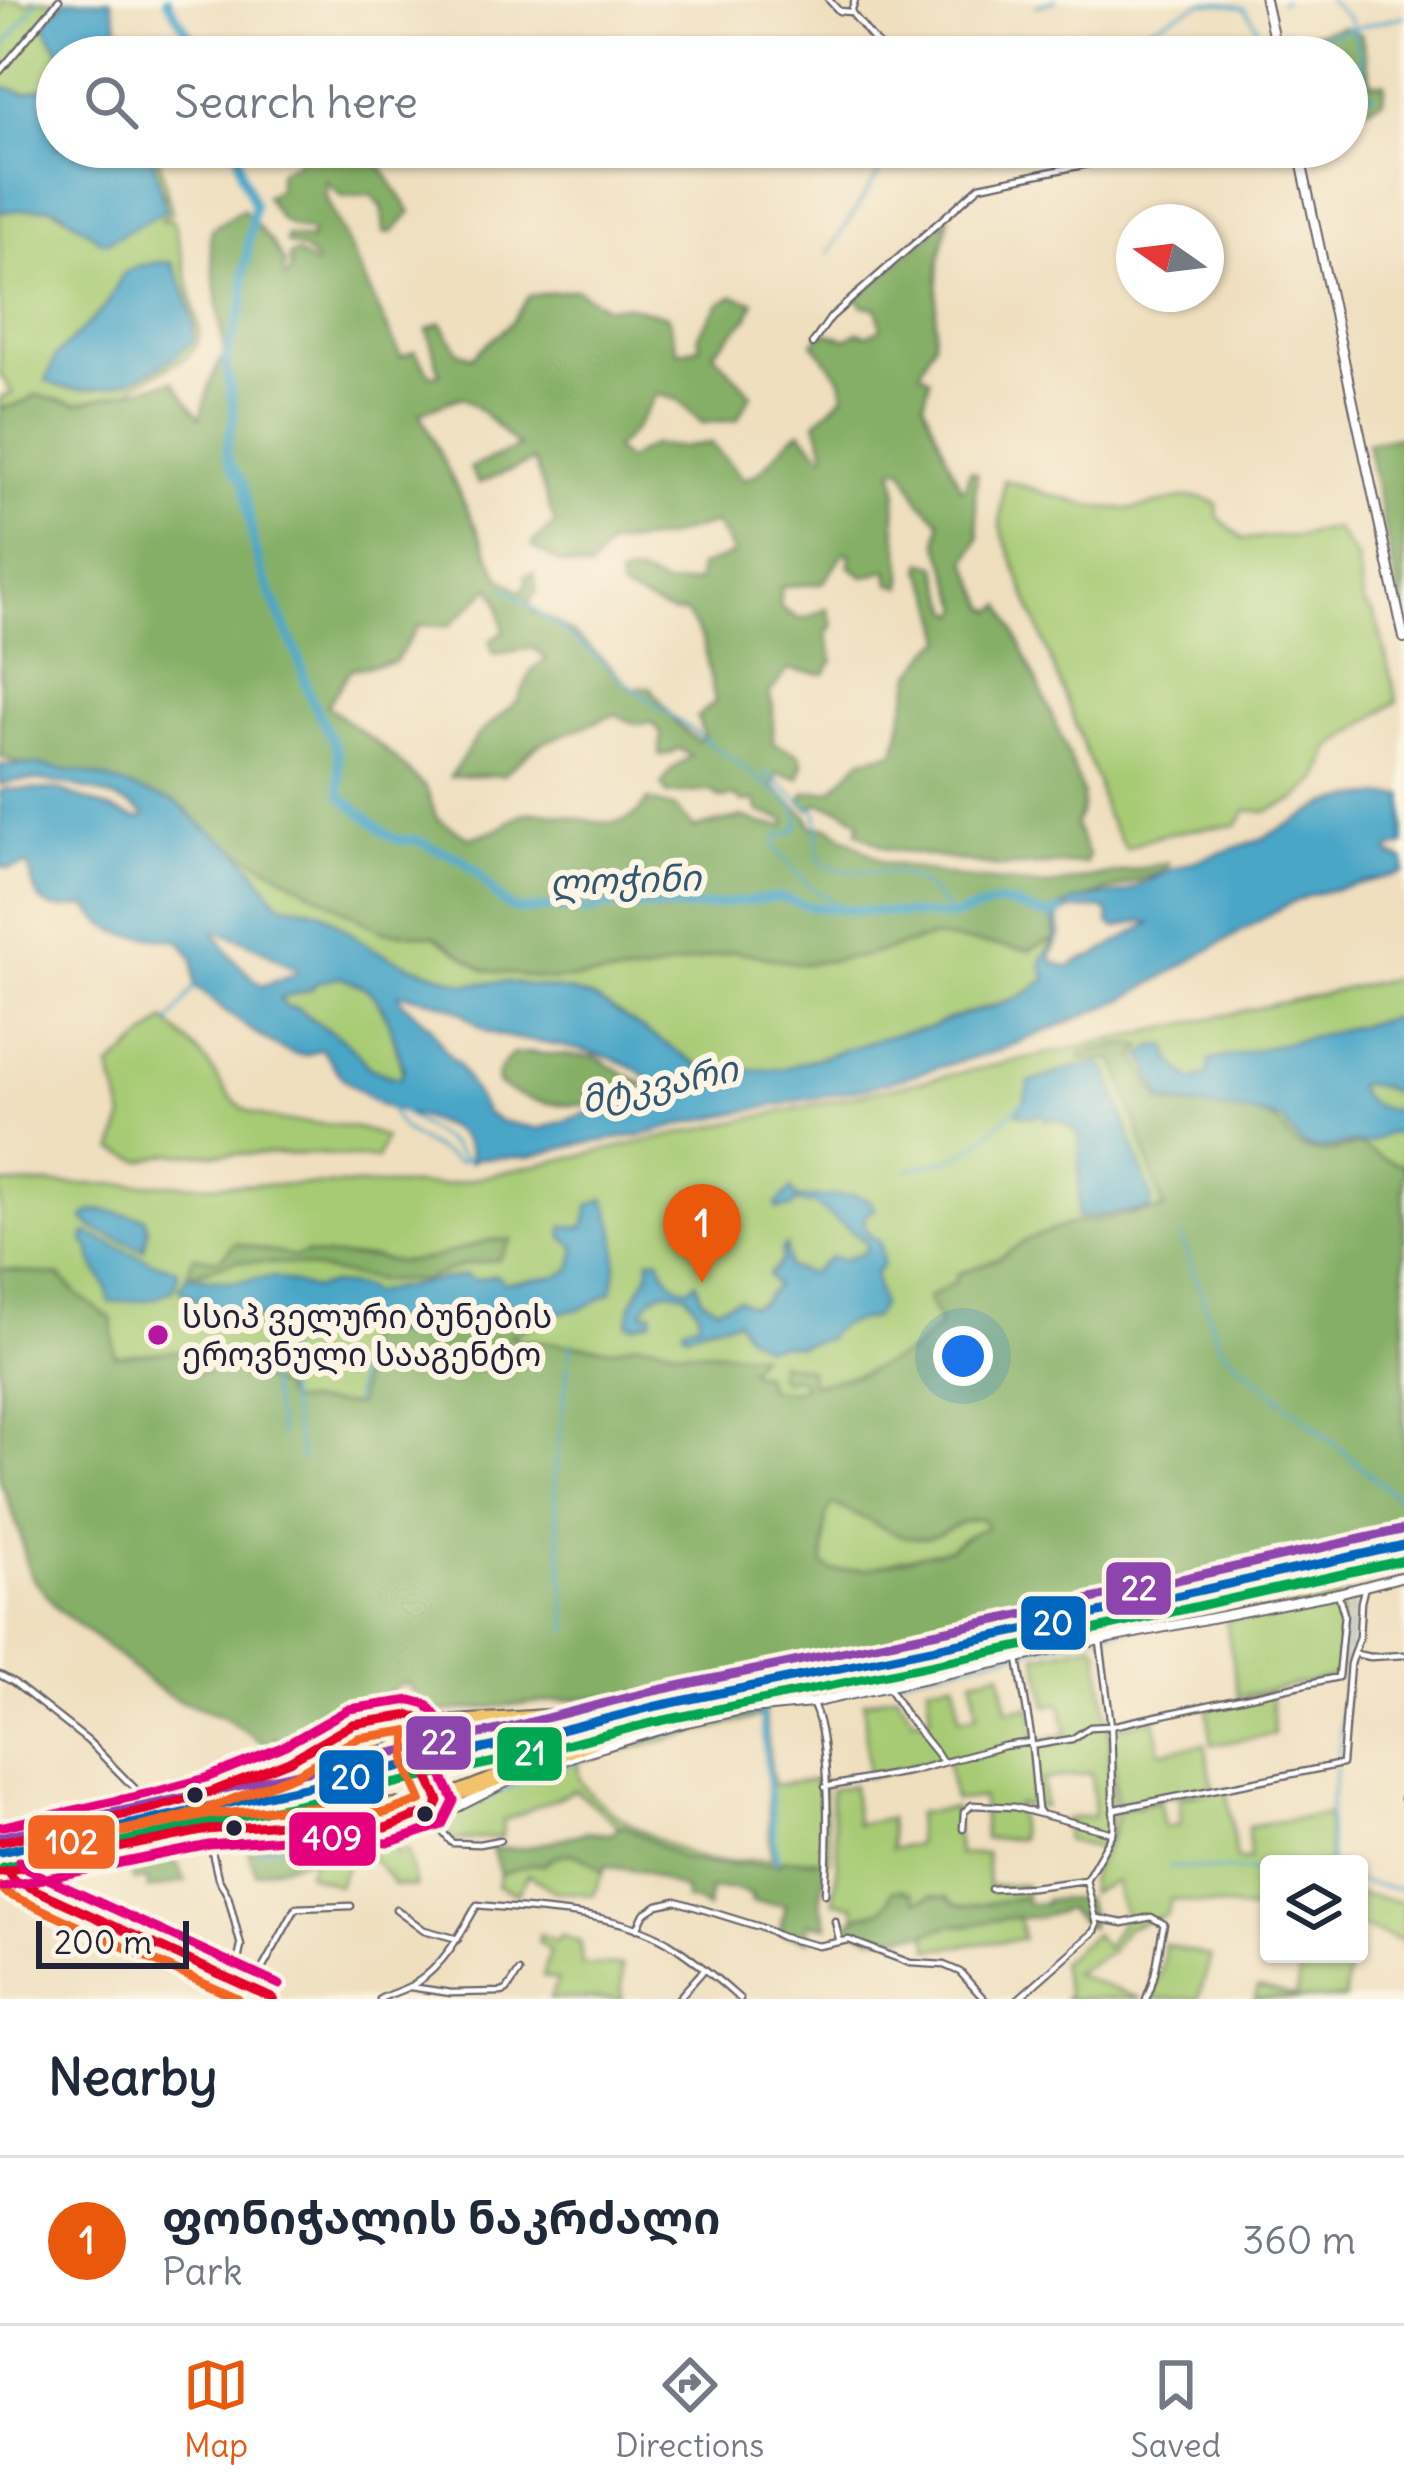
<!DOCTYPE html>
<meta charset="utf-8">
<style>
body{margin:0;font-family:Delius,"Noto Sans Georgian",sans-serif;background:#f6f6f7;color:#1f2937}
.controls{position:absolute;right:36px;bottom:36px;display:grid;overflow:hidden;border-radius:12px;box-shadow:0 3px 9px #0004}
.controls button{width:108px;height:108px;display:grid;place-items:center;padding:0;border:0;border-bottom:3px solid #e0e1e3;background:#fff;color:#1f2937;font:60px sans-serif}
.compass{position:absolute;left:1116px;top:204px;width:108px;height:108px;border-radius:50%;background:#fff;box-shadow:0 3px 9px #0004;rotate:284deg}
.scale{position:absolute;left:36px;bottom:30px;width:153px;box-sizing:border-box;padding-left:12px;border:6px solid #22223b;border-top:0;font-size:33px;line-height:42px;white-space:nowrap;color:#22223b;-webkit-text-stroke:9px #fcf5e5;paint-order:stroke}
.you{position:absolute;left:963px;top:1356px;width:42px;height:42px;margin:-30px;border:9px solid #fff;border-radius:50%;background:#1a73e8;box-shadow:0 0 0 18px #1a73e833}
.badge{display:grid;place-items:center;width:78px;height:78px;border-radius:50%;background:#ea580c;color:#fff;font-size:39px;font-weight:700}
.pin{position:absolute;translate:-50% -99px;filter:drop-shadow(0 3px 6px #0008)}
.pin::after{content:'';position:absolute;top:63px;width:42px;height:36px;background:inherit;clip-path:polygon(0 0,100% 0,50% 100%)}
.list{margin:0;padding:0;list-style:none}
h2{display:flex;justify-content:space-between;align-items:center;height:156px;margin:0;padding:0 48px;font-size:51px}
h2 small{font-size:39px;font-weight:400;color:#747a83}
.list li{display:grid;grid-template-columns:78px 1fr auto;gap:36px;align-items:center;box-sizing:border-box;height:168px;padding:0 48px;border-top:3px solid #e0e1e3}
.list b{display:block;font-size:45px;white-space:nowrap}
.list p{margin:0;font-size:39px;white-space:nowrap;color:#747a83}
.list em{font-size:39px;font-style:normal;color:#747a83}
.icon{flex:none;width:66px;height:66px;fill:none;stroke:currentColor;stroke-width:2;stroke-linecap:round;stroke-linejoin:round}
.map{position:relative;flex:none;width:1404px;height:1999px;overflow:hidden}
.search{position:absolute;background:#fff;box-shadow:0 3px 9px #0004;left:36px;right:36px;top:36px;height:132px;display:flex;align-items:center;gap:30px;box-sizing:border-box;padding:0 42px;border-radius:66px;color:#747a83;font-size:45px}
.sheet{height:324px;background:#fff}
nav{display:flex;justify-content:space-around;align-items:center;box-sizing:border-box;height:168px;border-top:3px solid #e0e1e3;background:#fff;font-size:33px;color:#747a83}
nav a{display:grid;justify-items:center;gap:6px}
nav .on{color:#ea580c}
.map>svg:first-child{display:block}
.green{fill:#a7cb74;stroke:#647658;stroke-width:3;fill-rule:evenodd}
.forest{fill:#85af66;stroke:#546850;stroke-width:3;fill-rule:evenodd}
.water{fill:#48a6c7;stroke:#356481;stroke-width:3;fill-rule:evenodd}
.lines{fill:none;stroke-linecap:round;stroke-linejoin:round}
.stream{stroke:#48a6c7;stroke-width:3}
.canal{stroke:#48a6c7;stroke-width:6}
.river{stroke:#48a6c7;stroke-width:9}
.minor-casing{stroke:#6a6469;stroke-width:9}
.tertiary-casing{stroke:#6a6469;stroke-width:12}
.motorway-casing{stroke:#6a6469;stroke-width:18}
.minor{stroke:#fff;stroke-width:4.5}
.tertiary{stroke:#fff;stroke-width:8}
.motorway{stroke:#f1c36a;stroke-width:14}
.motorway-bridge-casing{stroke:#6a6469;stroke-width:18;stroke-linecap:butt}
.motorway-bridge{stroke:#f1c36a;stroke-width:14}
.bus-1-casing{stroke:#fcf5e5;stroke-width:18}
.bus-2-casing{stroke:#fcf5e5;stroke-width:18}
.bus-3-casing{stroke:#fcf5e5;stroke-width:18}
.bus-4-casing{stroke:#fcf5e5;stroke-width:18}
.bus-5-casing{stroke:#fcf5e5;stroke-width:18}
.bus-6-casing{stroke:#fcf5e5;stroke-width:18}
.bus-1{stroke:#0065bd;stroke-width:9}
.bus-2{stroke:#00a651;stroke-width:9}
.bus-3{stroke:#8e44ad;stroke-width:9}
.bus-4{stroke:#e4002b;stroke-width:9}
.bus-5{stroke:#f26522;stroke-width:9}
.bus-6{stroke:#e5007d;stroke-width:9}
.poi-dot{fill:#b5179e;stroke:#fcf5e5;stroke-width:4.5}
.bus-dot{fill:#22223b;stroke:#fcf5e5;stroke-width:4.5}
.labels{text-anchor:middle;stroke-width:12;stroke-linejoin:round;paint-order:stroke}
.poi-label{font-size:33px;fill:#22223b;stroke:#fcf5e5;text-anchor:start}
.water-label{font-size:36px;font-style:italic;fill:#315773;stroke:#fcf5e5}
.line-badge{stroke:#fcf5e5;stroke-width:4.5}
.badge-label{font-size:33px;text-anchor:middle;font-weight:bold;fill:#fff}
</style>
<div class="map">
<svg width="1404" height="1999" viewBox="0 0 1404 1999">
<rect width="100%" height="100%" fill="#fcf5e5"/>
<filter id="ink" filterUnits="userSpaceOnUse"><feTurbulence type="fractalNoise" baseFrequency=".00833" numOctaves="2"/><feDisplacementMap in="SourceGraphic" scale="24" xChannelSelector="R" yChannelSelector="G"/><feConvolveMatrix kernelMatrix="1 2 1 2 8 2 1 2 1" color-interpolation-filters="sRGB"/></filter>
<filter id="wash" filterUnits="userSpaceOnUse"><feTurbulence type="fractalNoise" baseFrequency=".004" numOctaves="4" result="noise"/><feDisplacementMap in="SourceGraphic" scale="48" xChannelSelector="R" yChannelSelector="G"/><feGaussianBlur stdDeviation="2.7" result="paint"/><feColorMatrix in="noise" values="0 0 0 0 0 0 0 0 0 0 0 0 0 0 0 0 0 1.4 0 .05"/><feComposite in="paint" operator="in"/></filter>
<g filter="url(#wash)">
<rect width="100%" height="100%" fill="#efdfbf"/>
<path class="green" d="M 0,0 L 19,0 L 28,4 L 31,0 L 65,0 C 42,26 44,30 63,57 L 57,57 L 57,84 L 25,93 L 0,86 L 0,11 L 3,5 Z
M 150,147 L 156,147 L 172,212 L 161,219 L 163,221 L 171,219 L 175,226 L 200,331 L 197,345 L 187,357 L 136,384 L 132,391 L 76,404 L 36,395 L 25,402 L 0,409 L 0,398 L 13,393 L 0,375 L 0,212 L 50,207 L 108,242 L 165,199 L 157,179 ZM 172,263 L 195,328 L 98,388 L 69,389 L 57,386 L 56,356 L 106,306 L 124,274 Z
M 1004,480 C 1043,491 1085,509 1125,509 C 1157,510 1188,486 1217,504 L 1218,517 L 1243,539 L 1298,536 L 1335,528 L 1357,559 L 1364,604 L 1373,613 L 1379,628 L 1397,701 L 1330,749 L 1320,778 L 1294,801 L 1265,812 L 1247,810 L 1237,825 C 1200,829 1160,830 1126,849 L 1105,814 L 1097,781 L 1000,527 Z
M 236,849 L 382,931 L 435,936 L 484,970 L 552,980 L 638,974 L 735,951 L 802,964 L 860,957 L 933,937 L 1029,950 L 1055,939 L 1041,963 L 1047,979 L 1019,997 L 949,1019 L 930,1028 L 896,1034 L 782,1069 L 728,1071 L 706,1068 L 694,1062 L 595,999 L 572,992 L 508,982 L 466,984 L 406,964 L 373,949 L 311,908 L 282,904 L 266,889 L 254,869 Z
M 1404,976 L 1404,1529 L 1261,1559 L 1059,1607 L 649,1692 L 429,1713 L 406,1682 L 389,1691 L 390,1695 L 305,1741 L 287,1747 L 275,1738 L 268,1746 L 224,1717 L 175,1699 L 150,1683 L 110,1649 L 59,1610 L 31,1576 L 25,1560 L 21,1535 L 0,1480 L 0,1184 L 445,1185 Z
M 340,977 L 365,987 L 377,1000 L 390,1024 L 403,1075 L 399,1079 L 368,1067 L 357,1052 L 336,1035 L 298,1009 L 285,1006 L 280,997 L 318,982 Z
M 165,1020 C 179,1033 193,1046 205,1060 C 219,1077 226,1099 247,1110 C 291,1132 342,1115 385,1138 L 377,1159 L 320,1154 L 169,1154 L 142,1161 L 114,1150 L 124,1117 L 110,1068 Z
M 1404,1559 L 1404,1572 L 1187,1620 L 1185,1608 Z
M 1337,1596 L 1342,1611 L 1338,1671 L 1334,1677 L 1238,1696 L 1226,1620 Z
M 1093,1644 L 1098,1649 L 1109,1729 L 1112,1803 L 1110,1832 L 1101,1849 L 1066,1840 L 1065,1819 L 1094,1816 L 1091,1773 L 1042,1780 L 1045,1807 L 1017,1804 L 1020,1839 L 984,1839 L 982,1798 L 954,1800 L 947,1758 L 868,1777 L 864,1702 L 896,1694 L 914,1719 L 931,1716 L 928,1685 L 955,1681 L 960,1718 L 977,1715 L 973,1678 L 1001,1672 L 1007,1710 L 1031,1707 L 1035,1741 L 1067,1734 L 1061,1703 L 1047,1706 L 1037,1656 Z
M 1271,1693 L 1274,1734 L 1212,1745 L 1207,1708 Z
M 764,1710 L 773,1785 L 822,1779 L 830,1860 L 782,1860 L 781,1864 L 710,1864 L 681,1858 L 625,1826 L 619,1826 L 575,1790 L 503,1821 L 502,1837 L 453,1841 L 434,1817 L 609,1747 L 685,1725 ZM 763,1716 L 771,1859 C 751,1859 725,1864 705,1859 C 675,1852 593,1808 580,1779 C 578,1774 578,1766 578,1761 Z
M 1155,1718 L 1160,1752 L 1205,1744 L 1213,1787 L 1117,1807 L 1112,1728 Z
M 853,1785 L 856,1824 L 889,1818 L 891,1849 L 916,1844 L 917,1813 L 954,1808 L 958,1855 L 986,1853 L 988,1886 L 1024,1885 L 1025,1897 L 966,1907 L 954,1904 L 947,1897 L 931,1896 L 915,1902 L 890,1901 L 885,1909 L 855,1917 L 854,1906 L 833,1901 L 838,1864 L 830,1790 Z
M 1227,1789 L 1236,1859 L 1250,1859 L 1248,1826 L 1328,1814 L 1329,1864 L 1269,1864 L 1269,1913 L 1171,1899 L 1166,1915 L 1127,1928 L 1110,1952 L 1073,1974 L 1141,1999 L 1064,1999 L 1067,1996 L 1060,1963 L 1094,1934 L 1106,1948 L 1125,1915 L 1117,1895 L 1117,1881 L 1089,1893 C 1086,1864 1117,1846 1117,1811 L 1159,1801 L 1164,1827 L 1181,1824 L 1179,1798 Z
M 264,1829 L 391,1834 L 396,1852 L 408,1850 L 416,1887 L 394,1885 C 384,1868 369,1857 357,1842 L 338,1886 L 307,1874 L 326,1836 L 298,1834 L 268,1847 Z
M 573,1851 L 585,1855 L 603,1872 L 593,1895 L 553,1891 L 529,1874 L 517,1894 L 497,1886 L 500,1874 L 533,1864 L 543,1865 L 555,1855 Z
M 1359,1894 L 1404,1902 L 1404,1942 L 1359,1926 Z
M 1008,1918 L 1019,1918 L 1023,1939 L 930,1949 L 926,1933 L 952,1925 L 968,1925 Z
M 540,1934 L 557,1942 L 560,1935 L 580,1942 L 582,1965 L 622,1966 L 622,1999 L 550,1999 L 558,1980 L 543,1976 L 550,1951 L 538,1942 Z
M 1163,1944 L 1211,1957 L 1198,1999 L 1150,1999 C 1157,1982 1167,1962 1163,1944 Z
M 1292,1954 L 1349,1954 L 1345,1999 L 1255,1999 L 1258,1988 L 1296,1997 L 1300,1966 Z"/>
<path class="forest" d="M 1343,27 L 1361,34 L 1371,82 L 1385,83 L 1383,100 L 1369,107 L 1347,109 L 1347,57 L 1336,57 L 1325,46 L 1281,55 L 1277,41 Z
M 305,147 L 355,147 L 382,168 L 411,213 L 392,233 L 384,232 L 382,207 L 371,195 L 342,197 L 326,181 L 326,198 L 401,357 L 415,351 L 431,375 L 440,374 L 427,329 L 441,323 L 458,351 L 472,357 L 511,323 L 529,296 L 576,289 L 605,307 L 628,306 L 668,316 L 678,352 L 700,347 L 698,335 L 719,304 L 733,296 L 754,302 L 749,317 L 713,352 L 751,394 L 737,420 L 702,423 L 678,400 L 657,394 L 634,430 L 614,449 L 626,460 L 652,445 L 679,447 L 710,443 L 744,479 C 770,472 776,446 800,431 L 822,455 L 826,453 L 816,422 L 844,395 L 841,379 L 813,343 L 825,332 L 846,339 L 858,332 L 867,335 L 881,328 L 877,308 L 864,306 L 856,298 L 949,217 L 939,261 L 934,342 L 920,371 L 930,379 L 924,403 L 961,489 L 965,487 L 970,471 L 977,474 L 975,495 L 979,538 L 967,561 L 988,608 L 995,611 L 1003,605 L 1065,745 L 1083,795 L 1082,810 L 1075,825 L 1088,855 L 1086,863 L 999,867 L 888,849 L 857,832 L 860,821 L 842,810 L 819,803 L 810,809 L 802,803 L 804,793 L 832,790 L 862,759 L 895,752 L 912,675 L 932,649 L 945,639 L 934,595 L 921,570 L 923,562 L 937,565 L 952,610 L 958,614 L 962,608 L 938,542 L 940,521 L 919,500 L 903,468 L 893,469 C 900,494 895,495 895,518 C 895,542 905,561 903,587 L 890,584 L 888,570 L 865,577 L 849,566 L 850,554 L 845,552 L 823,583 C 809,586 795,584 781,587 L 780,607 C 801,623 804,620 827,608 L 833,624 L 827,634 L 833,661 L 825,674 L 788,670 L 769,694 L 773,706 L 773,743 L 799,755 L 803,764 L 799,778 L 778,774 L 772,786 L 807,816 L 812,827 L 829,827 L 883,862 L 964,878 L 1046,886 L 1168,863 L 1166,871 L 1058,908 L 1053,917 L 1055,939 L 1029,950 L 933,937 L 860,957 L 802,964 L 735,951 L 638,974 L 552,980 L 484,970 L 435,936 L 382,931 L 236,849 L 202,826 L 185,808 L 65,770 L 22,764 L 0,757 L 0,409 L 25,402 L 36,395 L 76,404 L 173,381 L 200,418 L 212,378 L 224,354 L 210,241 L 212,229 L 243,209 L 272,243 L 285,264 L 283,276 L 286,279 L 291,269 L 289,256 L 296,253 L 315,265 L 316,260 L 304,250 L 286,243 L 287,236 L 311,240 L 312,232 C 284,224 280,223 266,196 L 278,189 L 279,172 L 297,162 ZM 461,397 C 483,409 499,430 519,447 L 470,468 L 478,483 L 534,461 L 555,524 L 533,542 L 533,547 L 559,563 L 589,570 L 608,545 L 664,538 L 715,523 L 734,554 L 699,567 L 698,582 L 665,586 C 650,577 636,571 619,577 L 621,590 L 672,613 L 686,613 L 703,641 L 715,702 L 697,717 L 704,737 L 697,741 L 677,724 L 650,687 L 631,688 C 609,664 563,619 532,612 L 529,601 L 537,591 L 534,573 L 525,576 L 527,584 L 521,592 L 500,577 L 420,413 ZM 491,587 L 498,600 L 504,631 L 490,641 L 493,654 L 534,648 L 547,659 L 532,669 L 518,701 L 478,735 L 450,777 L 503,775 L 539,744 L 616,714 L 635,724 L 653,723 L 661,733 L 659,755 L 670,754 L 678,748 L 691,756 L 671,770 L 662,784 L 667,794 L 711,791 L 721,798 L 733,796 L 742,802 L 755,801 L 759,812 L 786,820 L 785,826 L 761,824 L 743,817 L 694,828 L 676,808 L 648,800 C 619,848 566,803 522,814 C 513,816 507,825 498,829 C 489,832 479,835 470,838 L 437,819 L 426,788 L 387,751 L 327,706 L 351,669 L 395,662 L 419,625 L 449,626 Z
M 1404,436 L 1404,622 L 1367,443 Z
M 1124,1044 L 1143,1046 L 1135,1057 L 1162,1103 C 1190,1107 1245,1108 1268,1117 C 1280,1122 1281,1128 1288,1137 C 1307,1160 1334,1151 1360,1145 L 1381,1158 L 1404,1166 L 1404,1529 L 1261,1559 L 1059,1607 L 649,1692 L 429,1713 L 406,1682 L 389,1691 L 390,1695 L 305,1741 L 287,1747 L 275,1738 L 268,1746 L 224,1717 L 175,1699 L 150,1683 L 110,1649 L 59,1610 L 31,1576 L 25,1560 L 21,1535 L 0,1480 L 0,1269 L 60,1276 L 79,1296 L 112,1319 L 115,1356 L 185,1350 L 191,1373 L 242,1371 L 280,1387 L 287,1401 L 358,1405 L 363,1333 L 439,1335 L 530,1319 L 533,1326 L 511,1335 L 517,1339 L 615,1349 L 635,1343 L 655,1344 L 679,1350 L 760,1354 L 749,1368 L 752,1373 L 763,1374 L 768,1389 L 792,1391 L 804,1386 L 802,1381 L 793,1377 L 784,1381 L 777,1375 L 779,1362 L 809,1369 L 812,1385 L 861,1374 L 911,1352 L 940,1325 L 928,1298 L 955,1282 L 957,1274 L 997,1259 L 1028,1239 L 1070,1224 L 1164,1209 L 1116,1061 C 1103,1056 1094,1062 1081,1060 L 1081,1054 ZM 832,1505 C 863,1512 888,1539 921,1538 C 946,1538 959,1515 984,1520 L 986,1527 L 965,1537 L 951,1548 L 867,1569 L 833,1571 L 823,1565 L 826,1515 Z
M 534,1053 L 595,1057 L 645,1085 C 614,1113 529,1111 498,1083 C 495,1070 504,1063 513,1054 Z
M 490,1240 L 511,1240 L 499,1259 L 464,1265 L 425,1280 L 380,1281 L 288,1264 L 237,1261 L 187,1276 L 193,1256 L 219,1260 L 236,1243 L 295,1257 L 307,1253 L 320,1256 L 375,1257 C 414,1271 452,1250 490,1240 Z
M 619,1826 L 625,1826 L 681,1858 L 710,1864 L 780,1864 L 781,1860 L 826,1860 L 820,1903 L 828,1926 L 808,1923 L 808,1941 L 780,1932 L 786,1905 L 751,1902 L 752,1896 L 734,1889 L 711,1889 L 707,1909 L 696,1902 L 685,1900 L 686,1891 L 644,1872 L 605,1866 L 603,1872 C 582,1853 567,1846 543,1865 L 533,1864 L 500,1874 L 492,1848 L 524,1848 L 587,1832 L 611,1834 Z
M 298,1834 L 327,1835 L 313,1858 L 256,1873 L 248,1852 Z
M 166,1843 L 186,1881 L 148,1890 L 147,1879 L 133,1881 L 126,1851 Z
M 901,1889 L 913,1893 L 916,1901 L 931,1896 L 947,1897 L 954,1904 L 966,1907 L 1025,1897 L 1027,1904 L 1045,1904 L 1045,1900 L 1085,1899 C 1089,1908 1095,1919 1089,1927 L 1067,1909 L 1039,1918 L 1008,1918 L 968,1925 L 952,1925 L 926,1933 L 874,1937 L 849,1928 L 848,1924 L 861,1914 C 878,1914 889,1909 892,1891 Z"/>
<path class="water" d="M 65,0 L 111,0 L 120,34 L 130,57 L 107,57 L 102,47 L 95,48 L 90,57 L 63,57 L 45,27 L 48,18 Z
M 57,84 L 57,147 L 150,147 L 166,210 L 108,242 L 101,241 L 58,209 L 50,207 L 0,212 L 0,86 L 25,93 Z
M 160,262 L 172,263 C 183,285 197,317 193,341 C 157,374 94,405 46,381 L 56,356 L 106,306 L 123,274 L 139,266 Z
M 0,765 L 37,765 L 91,774 L 177,803 L 202,826 L 236,849 L 254,869 L 274,898 L 283,904 L 320,911 L 373,949 L 406,964 L 466,984 L 508,982 L 572,992 L 595,999 L 694,1062 L 706,1068 L 728,1071 L 782,1069 L 896,1034 L 930,1028 L 949,1019 L 1005,1003 L 1020,997 L 1047,979 C 1033,951 1052,958 1056,936 C 1057,930 1054,923 1053,917 L 1073,901 L 1126,892 L 1174,868 L 1259,840 L 1330,803 L 1360,797 L 1404,795 L 1404,845 L 1388,850 L 1390,855 L 1404,860 L 1404,873 L 1310,895 L 1285,906 L 1125,999 L 1000,1050 L 870,1087 L 691,1122 L 647,1134 L 577,1145 L 528,1157 L 479,1158 L 470,1162 C 473,1116 402,1120 375,1101 C 365,1094 353,1087 344,1079 C 335,1070 330,1058 321,1049 C 315,1051 309,1055 303,1055 C 277,1056 216,1003 195,986 L 193,958 L 180,941 C 137,932 116,945 87,906 C 45,911 36,909 29,865 L 9,869 L 0,866 L 0,792 L 5,789 L 59,790 L 134,818 L 142,818 L 145,815 C 115,792 35,771 0,785 ZM 1103,908 L 1109,914 L 1109,924 L 1116,928 L 1142,921 L 1150,923 L 1096,955 L 1080,960 L 1069,967 L 1053,962 L 1051,955 L 1061,933 L 1058,916 L 1071,910 ZM 214,931 C 242,937 270,954 295,969 L 296,973 L 262,986 L 234,960 ZM 340,977 C 349,981 359,983 367,989 C 390,1007 394,1043 404,1069 L 400,1078 L 388,1076 L 368,1067 L 357,1052 L 337,1035 L 309,1018 L 298,1009 L 285,1006 L 280,998 L 310,990 L 318,982 ZM 399,994 C 417,996 444,1002 461,1012 C 472,1019 478,1029 491,1033 C 532,1045 634,1048 655,1088 L 653,1092 L 539,1129 L 500,1121 L 486,1113 L 458,1064 L 446,1052 L 431,1027 L 401,1001 Z
M 1404,1015 L 1404,1101 C 1392,1090 1375,1083 1359,1084 L 1357,1087 C 1364,1106 1383,1109 1402,1111 L 1404,1109 L 1404,1134 C 1377,1131 1388,1137 1368,1143 C 1362,1145 1355,1143 1349,1144 C 1316,1150 1302,1155 1284,1121 C 1245,1106 1202,1113 1162,1098 L 1142,1055 L 1155,1046 L 1167,1045 L 1171,1060 L 1192,1081 L 1208,1074 L 1209,1061 Z
M 1100,1064 L 1108,1072 L 1152,1199 L 1149,1209 L 1078,1218 C 1078,1207 1081,1139 1079,1135 C 1074,1126 1062,1123 1054,1118 L 1046,1121 L 1043,1114 L 1030,1117 L 1017,1113 L 1025,1099 L 1029,1083 L 1072,1068 Z
M 791,1189 L 797,1198 L 855,1195 L 870,1201 L 874,1209 L 865,1216 C 863,1230 868,1235 880,1242 L 883,1264 L 875,1274 L 881,1306 L 873,1318 C 855,1322 836,1321 827,1339 L 799,1346 L 781,1344 L 765,1347 L 745,1334 L 737,1320 C 716,1325 706,1323 687,1334 L 684,1332 L 684,1326 L 699,1321 L 698,1312 L 687,1294 C 665,1287 656,1289 644,1309 L 644,1313 L 652,1312 L 652,1320 L 633,1326 L 628,1324 L 631,1305 L 649,1273 L 649,1259 L 659,1259 C 664,1273 672,1288 689,1288 L 696,1282 L 702,1299 L 716,1307 L 738,1299 L 751,1306 L 761,1302 L 776,1286 L 768,1275 L 781,1262 L 782,1248 L 786,1245 L 788,1267 L 810,1274 L 830,1257 L 843,1260 L 865,1252 L 866,1242 L 813,1203 L 805,1204 L 797,1201 L 792,1207 L 777,1209 L 776,1205 Z
M 604,1199 C 619,1229 619,1259 612,1292 L 581,1309 L 423,1333 L 360,1328 L 293,1327 L 201,1303 L 179,1289 L 187,1276 L 233,1282 L 274,1277 L 313,1289 L 332,1284 L 344,1285 L 360,1287 L 372,1293 L 465,1275 L 475,1280 L 496,1275 L 504,1283 L 558,1276 L 571,1269 L 576,1248 L 563,1237 L 563,1226 L 584,1227 L 589,1205 Z
M 101,1210 L 144,1217 L 148,1229 L 144,1250 L 94,1229 L 83,1218 L 90,1212 Z
M 87,1233 L 157,1264 L 177,1269 L 178,1274 L 173,1290 L 154,1299 L 110,1303 C 108,1298 108,1292 106,1287 C 100,1272 90,1267 90,1249 L 85,1244 L 84,1236 Z"/>
<g class="lines">
<path class="stream" d="M 1328,0 L 1350,20 L 1366,75 L 1367,84 L 1364,91 L 1374,95
M 1281,2 L 1284,0
M 1036,6 L 1056,0
M 1015,35 L 1036,57
M 0,53 L 38,0
M 1082,57 L 1202,3 L 1224,3 L 1244,8 L 1256,24 L 1264,48
M 1235,57 L 1404,16
M 1347,80 L 1363,76
M 1311,147 L 1311,149
M 828,254 L 880,171 L 905,147
M 504,587 L 582,645 L 624,681 L 785,798 L 796,809 L 799,824 L 793,832 L 778,835 L 775,847 C 784,861 797,872 808,885 C 818,895 829,894 839,909
M 764,772 L 816,812 C 822,832 811,844 825,865 C 841,872 856,871 873,871 C 914,871 929,886 952,917
M 169,1024 L 195,986
M 389,1105 C 402,1141 430,1142 457,1162 L 468,1159
M 401,1111 L 450,1144 L 464,1159
M 909,1170 L 950,1159 L 973,1148 L 1024,1101
M 1181,1237 L 1219,1343 L 1227,1353 L 1404,1503
M 259,1340 L 280,1436
M 278,1344 L 281,1379
M 285,1345 L 283,1380 L 302,1460
M 570,1359 L 572,1342
M 354,1402 L 358,1352
M 568,1631 L 554,1483 L 568,1365
M 789,1701 L 1404,1569
M 720,1721 L 762,1713
M 1338,1757 L 1351,1604 L 1342,1582
M 436,1817 C 470,1808 500,1791 532,1778 C 590,1755 651,1735 712,1723
M 259,1850 L 292,1843 L 320,1829 L 377,1834 L 409,1826 L 417,1821 L 428,1821
M 1331,1864 L 1329,1816 L 1336,1768
M 1169,1867 L 1269,1871
M 1359,1882 L 1404,1890"/>
<path class="canal" d="M 762,1713 L 776,1860"/>
<path class="river" d="M 167,0 L 203,57
M 237,147 L 242,175 L 254,205 L 244,274 L 244,303 L 225,359 L 234,414 L 226,451 L 230,464 L 244,484 L 254,547 L 263,576 L 298,656 L 309,694 L 337,750 L 341,796 L 388,835 L 399,840 L 415,840 L 462,859 L 476,871 L 499,899 L 510,907 L 521,911 L 553,907 L 589,911 L 608,905 L 690,908 L 779,897 L 812,907 L 952,917 L 997,903 L 1011,904 L 1042,915 L 1051,915 L 1061,911"/>
</g>
</g>
<g filter="url(#ink)">
<g class="lines">
<defs>
<path id="minor" d="M 829,0 L 839,11 L 851,12 L 888,57
M 851,12 L 855,0
M 0,71 L 59,0
M 812,344 L 831,317 L 980,186 L 1172,147
M 1356,1654 L 1370,1657 L 1404,1655
M 1018,1659 L 1031,1736 L 1038,1810 L 1041,1813
M 0,1675 L 13,1682 L 88,1741 L 154,1808
M 888,1687 L 907,1717 L 941,1759
M 814,1707 C 831,1745 828,1850 825,1894
M 1031,1746 L 1072,1739 L 1090,1727 L 1111,1726 L 1338,1677 L 1344,1614 L 1338,1593
M 825,1787 L 912,1771 L 1004,1746 L 1031,1742
M 1403,1799 L 1404,1799
M 1113,1812 L 1116,1809 L 1342,1764 L 1350,1664 L 1359,1637 L 1361,1602 L 1365,1586
M 430,1817 L 452,1843 L 479,1844 L 500,1840
M 963,1829 L 964,1812 L 972,1805 L 1014,1807 L 1113,1833
M 207,1830 L 218,1878 L 228,1896 L 241,1946 L 234,1980
M 991,1889 L 1032,1887 L 1086,1880
M 396,1909 L 424,1930 L 458,1939
M 1097,1918 L 1123,1923 L 1151,1917 L 1164,1924 C 1158,1950 1158,1973 1146,1999
M 835,1921 L 839,1939
M 637,1929 L 644,1914 L 658,1905 L 676,1901 L 760,1927 L 782,1937 L 818,1946 L 849,1940 L 910,1963 L 944,1965 L 960,1972 L 984,1999
M 410,1987 L 451,1993 L 502,1992 L 507,1990 L 519,1972
M 251,1989 L 296,1908 L 351,1906
M 380,1999 C 391,1993 405,1990 416,1983 C 444,1965 461,1933 477,1905 C 539,1912 621,1910 675,1947 C 697,1962 720,1981 740,1999
M 678,1999 L 702,1972
M 1018,1999 L 1095,1931 L 1097,1924 L 1086,1880 L 1113,1833 L 1114,1825 L 1111,1726 L 1100,1642"/>
<path id="tertiary" d="M 1265,0 L 1278,57
M 1298,147 L 1404,638
M 404,1739 L 415,1758
M 417,1794 L 419,1772
M 452,1810 L 507,1782 L 579,1754 L 687,1722 L 741,1710 L 812,1703 L 1100,1640 L 1338,1593 L 1404,1576
M 0,1842 L 154,1808 L 214,1790
M 7,1870 L 14,1880 L 274,1999
M 0,1872 L 207,1830 L 307,1822 L 386,1828 L 418,1815 L 433,1813 L 439,1803 L 420,1765 L 419,1753 L 424,1727 L 420,1719 L 413,1715 L 369,1719 L 353,1724 L 289,1761 L 245,1779"/>
<path id="motorway" d="M 420,1719 L 439,1724 L 593,1714
M 542,1735 L 652,1707 L 1018,1631 L 1404,1545
M 432,1758 L 479,1749
M 431,1769 L 1404,1556
M 300,1787 L 401,1765
M 439,1801 L 602,1737
M 184,1808 L 385,1736 L 398,1729
M 227,1819 L 394,1806 L 416,1808
M 0,1852 L 190,1811
M 0,1863 L 402,1776"/>
</defs>
<use href="#minor" class="minor-casing"/>
<use href="#tertiary" class="tertiary-casing"/>
<use href="#motorway" class="motorway-casing"/>
<use href="#minor" class="minor"/>
<use href="#tertiary" class="tertiary"/>
<use href="#motorway" class="motorway"/>
<defs>
<path id="motorway-bridge" d="M 401,1765 L 432,1758
M 402,1776 L 431,1769"/>
</defs>
<use href="#motorway-bridge" class="motorway-bridge-casing"/>
<use href="#motorway-bridge" class="motorway-bridge"/>
<defs>
<path id="bus-1" d="M 0,1852 L 506,1744 L 652,1707 L 1018,1631 L 1404,1545"/>
<path id="bus-2" d="M 3,1867 L 509,1759 L 655,1722 L 1021,1646 L 1404,1560"/>
<path id="bus-3" d="M 0,1837 L 503,1729 L 649,1692 L 1015,1616 L 1401,1530"/>
<path id="bus-4" d="M 0,1842 L 154,1808 L 211,1792 L 289,1761 L 353,1724 L 410,1715 L 418,1717 L 423,1723 L 420,1761 L 439,1801 L 433,1813 L 418,1815 L 386,1828 L 307,1822 L 207,1830 L 0,1872
M 7,1870 L 14,1880 L 274,1999"/>
<path id="bus-5" d="M 407,1731 L 405,1764 L 421,1800 L 384,1813 L 307,1807 L 206,1815 L 37,1849 L 157,1823 L 215,1806 L 295,1775 L 358,1738 Z
M 0,1886 L 8,1894 L 238,1999"/>
<path id="bus-6" d="M 0,1827 L 150,1793 L 206,1778 L 282,1747 L 349,1709 L 411,1700 L 426,1704 L 437,1717 L 434,1759 L 454,1801 L 442,1825 L 388,1843 L 307,1837 L 209,1845 L 3,1887
M 19,1861 L 24,1868 L 280,1985"/>
</defs>
<use href="#bus-1" class="bus-1-casing"/>
<use href="#bus-2" class="bus-2-casing"/>
<use href="#bus-3" class="bus-3-casing"/>
<use href="#bus-4" class="bus-4-casing"/>
<use href="#bus-5" class="bus-5-casing"/>
<use href="#bus-6" class="bus-6-casing"/>
<use href="#bus-1" class="bus-1"/>
<use href="#bus-2" class="bus-2"/>
<use href="#bus-3" class="bus-3"/>
<use href="#bus-4" class="bus-4"/>
<use href="#bus-5" class="bus-5"/>
<use href="#bus-6" class="bus-6"/>
</g>
</g>
<circle class="poi-dot" cx="158" cy="1335" r="12"/>
<g class="bus-dot">
<circle cx="195" cy="1795" r="10"/>
<circle cx="425" cy="1814" r="10"/>
<circle cx="234" cy="1828" r="10"/>
</g>
<g class="labels">
<g class="poi-label">
<text x="182" y="1328">სსიპ ველური ბუნების<tspan x="182" dy="38">ეროვნული სააგენტო</tspan></text>
</g>
<g class="water-label">
<text transform="translate(625 880) rotate(-2)" y="13">ლოჭინი</text>
<text transform="translate(659 1084) rotate(-12)" y="13">მტკვარი</text>
</g>
</g>
<g class="line-badge">
<rect x="1104" y="1560" width="69" height="57" rx="12" fill="#8e44ad"/>
<rect x="1019" y="1594" width="69" height="58" rx="12" fill="#0065bd"/>
<rect x="404" y="1714" width="69" height="58" rx="12" fill="#8e44ad"/>
<rect x="495" y="1725" width="69" height="58" rx="12" fill="#00a651"/>
<rect x="317" y="1748" width="69" height="58" rx="12" fill="#0065bd"/>
<rect x="287" y="1810" width="91" height="58" rx="12" fill="#e5007d"/>
<rect x="26" y="1813" width="91" height="58" rx="12" fill="#f26522"/>
</g>
<g class="badge-label">
<text x="1139" y="1600">22</text>
<text x="1053" y="1635">20</text>
<text x="439" y="1754">22</text>
<text x="530" y="1765">21</text>
<text x="351" y="1789">20</text>
<text x="332" y="1850">409</text>
<text x="72" y="1854">102</text>
</g>
</svg>
<div class="controls">
<button><svg class="icon" aria-label="layers" viewBox="0 0 24 24"><path d="M12 4l9 5-9 5-9-5zM3 14l9 5 9-5"/></svg></button>
</div>
<svg class="compass" viewBox="-18 -18 36 36"><path d="M0-13l5 13h-10z" fill="#e53935"/><path d="M0 13l5-13h-10z" fill="#747a83"/></svg>
<div class="scale">200 m</div>
<div class="you"></div>
<div class="pin badge" style="left:702px;top:1283px">1</div>
<div class="search"><svg class="icon" aria-label="search" viewBox="0 0 24 24"><circle cx="10" cy="10" r="6"/><path d="M15 15l6 6"/></svg>Search here</div>
</div>
<section class="sheet">
<h2>Nearby<small></small></h2>
<ul class="list">
<li><span class="badge">1</span><div><b>ფონიჭალის ნაკრძალი</b><p>Park</p></div><em>360 m</em></li>
</ul>
</section>
<nav>
<a class="on"><svg class="icon" aria-label="map" viewBox="0 0 24 24"><path d="M3 6l6-2 6 2 6-2v14l-6 2-6-2-6 2zM9 4v14M15 6v14"/></svg>Map</a>
<a><svg class="icon" aria-label="directions" viewBox="0 0 24 24"><path d="M12 3l9 9-9 9-9-9zM9 14v-3h6M13 9l2 2-2 2"/></svg>Directions</a>
<a><svg class="icon" aria-label="saved" viewBox="0 0 24 24"><path d="M7 4h10v16l-5-4-5 4z"/></svg>Saved</a>
</nav>
